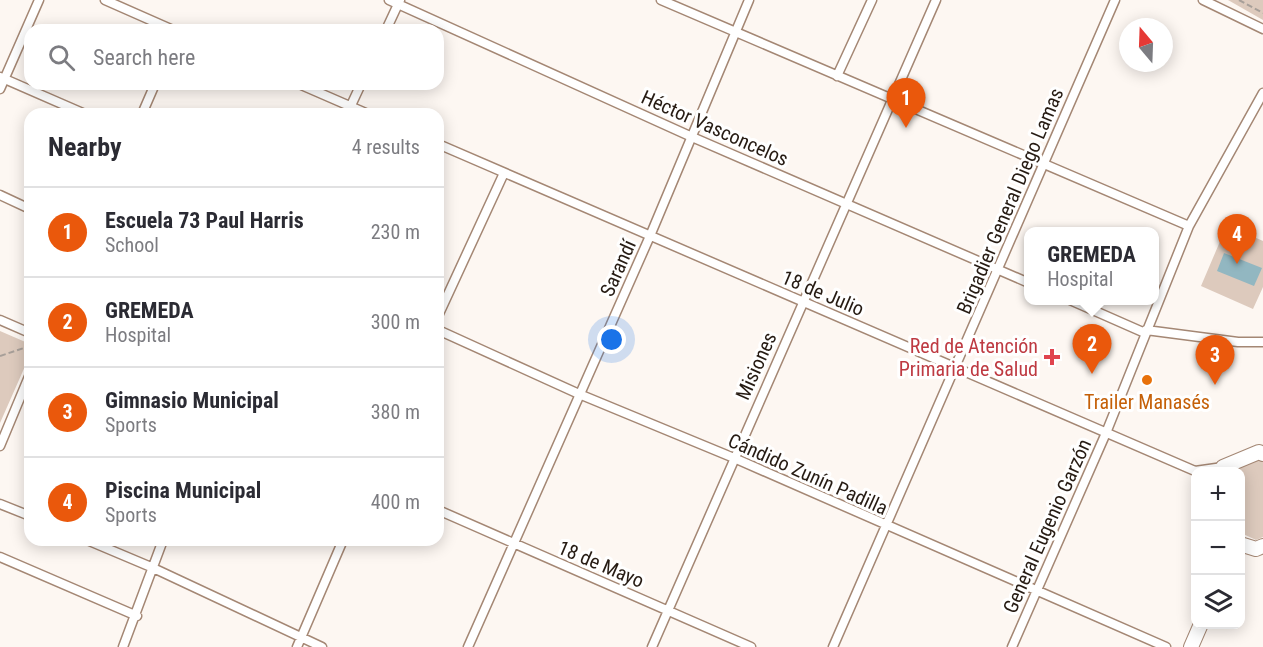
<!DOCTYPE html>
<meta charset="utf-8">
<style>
body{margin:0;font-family:"Roboto Condensed",sans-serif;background:#f2f2f3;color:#2b2b33}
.controls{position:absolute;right:18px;bottom:18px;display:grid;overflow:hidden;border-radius:12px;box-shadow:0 3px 15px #0003}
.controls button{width:54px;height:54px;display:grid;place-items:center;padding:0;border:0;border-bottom:2px solid #e1e1e2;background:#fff;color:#2b2b33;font:30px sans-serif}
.compass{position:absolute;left:1119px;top:18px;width:54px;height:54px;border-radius:50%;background:#fff;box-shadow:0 3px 15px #0003;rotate:341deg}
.you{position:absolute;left:612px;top:340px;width:21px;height:21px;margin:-15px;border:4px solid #fff;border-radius:50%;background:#1a73e8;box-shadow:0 0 0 9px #1a73e833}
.badge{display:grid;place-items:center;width:39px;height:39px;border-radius:50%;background:#ea580c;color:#fff;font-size:20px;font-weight:700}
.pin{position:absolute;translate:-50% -50px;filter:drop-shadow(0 2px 3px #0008)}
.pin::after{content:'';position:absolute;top:32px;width:21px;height:18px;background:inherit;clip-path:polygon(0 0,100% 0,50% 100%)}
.popup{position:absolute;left:1024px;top:227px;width:135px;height:78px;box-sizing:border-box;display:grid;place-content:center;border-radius:12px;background:#fff;filter:drop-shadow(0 2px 4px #0005);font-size:20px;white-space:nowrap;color:#7c7c81}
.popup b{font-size:22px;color:#2b2b33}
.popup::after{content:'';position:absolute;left:50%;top:100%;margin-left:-12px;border:12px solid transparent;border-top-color:#fff}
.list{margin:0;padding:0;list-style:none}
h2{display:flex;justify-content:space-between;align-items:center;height:78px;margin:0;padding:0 24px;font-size:26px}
h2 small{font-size:20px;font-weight:400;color:#7c7c81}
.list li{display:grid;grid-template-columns:39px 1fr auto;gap:18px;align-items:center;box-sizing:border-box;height:90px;padding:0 24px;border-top:2px solid #e1e1e2}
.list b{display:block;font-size:22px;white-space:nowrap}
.list p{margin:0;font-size:20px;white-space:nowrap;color:#7c7c81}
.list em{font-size:20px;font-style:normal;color:#7c7c81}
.icon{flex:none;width:33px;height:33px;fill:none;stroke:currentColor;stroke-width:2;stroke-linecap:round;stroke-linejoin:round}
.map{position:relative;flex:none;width:1263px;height:647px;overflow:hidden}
.search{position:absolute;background:#fff;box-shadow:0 3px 15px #0003;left:24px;top:24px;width:420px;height:66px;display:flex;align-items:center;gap:15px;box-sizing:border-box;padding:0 21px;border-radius:18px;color:#7c7c81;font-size:22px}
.panel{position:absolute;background:#fff;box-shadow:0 3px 15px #0003;left:24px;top:108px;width:420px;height:438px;border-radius:18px}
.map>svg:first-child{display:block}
.green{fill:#ddcabd}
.water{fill:#92b7c1}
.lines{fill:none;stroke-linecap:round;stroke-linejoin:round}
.street-casing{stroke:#a48774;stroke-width:11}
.primary-casing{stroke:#a48774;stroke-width:16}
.path{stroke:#a79f99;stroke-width:2;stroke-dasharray:6 3;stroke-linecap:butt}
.street{stroke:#fff;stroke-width:8}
.primary{stroke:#fff;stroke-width:14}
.health-dot{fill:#e0444e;stroke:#fff;stroke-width:2}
.food-dot{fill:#e8710a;stroke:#fff;stroke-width:2}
.labels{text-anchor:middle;stroke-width:6;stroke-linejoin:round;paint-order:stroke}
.street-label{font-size:20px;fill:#261b13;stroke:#fff}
.health-label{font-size:20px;fill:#be3a42;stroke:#fff;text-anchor:end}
.food-label{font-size:20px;fill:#c56008;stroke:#fff}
</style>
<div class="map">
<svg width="1263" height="647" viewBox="0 0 1263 647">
<rect width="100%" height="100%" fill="#fdf7f2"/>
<path class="green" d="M 1228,0 L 1263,0 L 1263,20 Z
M 1227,225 L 1263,241 L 1263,287 L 1253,309 L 1201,286 Z
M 0,331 L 30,344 L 30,355 L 0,423 Z
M 1258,457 L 1263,459 L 1263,537 L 1256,540 L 1241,533 L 1240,472 L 1227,472 Z"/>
<path class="water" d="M 1224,253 L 1262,268 L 1254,286 L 1217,271 Z"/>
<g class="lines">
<defs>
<path id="street" d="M 105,0 L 173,30
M 389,0 L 692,137 L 1029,283
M 661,0 L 1189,226
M 1203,0 L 1263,29
M 386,30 L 400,0
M 837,76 L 872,0
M 0,77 L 85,114
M 299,84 L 368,114
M 0,89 L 39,0
M 142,114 L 155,84
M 347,114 L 361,84
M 438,144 L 1195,471 L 1223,467
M 0,195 L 30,209
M 1070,300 L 1145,333
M 438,316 L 504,173
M 0,320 L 30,333
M 438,330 L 579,394 L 734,458 L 1166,647
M 1146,330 L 1238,342 L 1263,342
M 0,446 L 30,374
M 0,504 L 30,516
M 438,510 L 751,647
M 87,540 L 151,567 L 322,647
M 0,557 L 137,616
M 123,647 L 163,540
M 297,647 L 343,540
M 468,647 L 650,236 L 749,0
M 652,647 L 936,0
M 833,647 L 1115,0
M 1012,647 L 1106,433 L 1189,226 L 1263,93"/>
<path id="primary" d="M 1221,472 L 1223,467 L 1259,452 L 1263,454
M 1240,544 L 1256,549 L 1263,546
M 1191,647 L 1201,624"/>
</defs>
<use href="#street" class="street-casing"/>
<use href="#primary" class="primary-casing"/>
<path class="path" d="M 1239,0 L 1263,13
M 0,356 L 30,346"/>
<use href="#street" class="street"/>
<use href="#primary" class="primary"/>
</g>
<path class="health-dot" d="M1049 348h6v6h6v6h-6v6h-6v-6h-6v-6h6z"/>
<circle class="food-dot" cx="1147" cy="380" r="6"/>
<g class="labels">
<g class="street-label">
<text transform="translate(715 128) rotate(24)" y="7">Héctor Vasconcelos</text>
<text transform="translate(1010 201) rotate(-67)" y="7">Brigadier General Diego Lamas</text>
<text transform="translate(618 268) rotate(-66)" y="7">Sarandí</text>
<text transform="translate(823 293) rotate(23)" y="7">18 de Julio</text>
<text transform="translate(756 366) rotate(-66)" y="7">Misiones</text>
<text transform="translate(808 474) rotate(24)" y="7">Cándido Zunín Padilla</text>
<text transform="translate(1047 526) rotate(-66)" y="7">General Eugenio Garzón</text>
<text transform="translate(601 564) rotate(23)" y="7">18 de Mayo</text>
</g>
<g class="health-label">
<text x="1038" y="353">Red de Atención<tspan x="1038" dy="23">Primaria de Salud</tspan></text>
</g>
<g class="food-label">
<text x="1147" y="409">Trailer Manasés</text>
</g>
</g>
</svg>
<div class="controls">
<button>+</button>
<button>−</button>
<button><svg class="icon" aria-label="layers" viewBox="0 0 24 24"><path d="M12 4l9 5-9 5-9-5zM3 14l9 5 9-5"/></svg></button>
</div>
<svg class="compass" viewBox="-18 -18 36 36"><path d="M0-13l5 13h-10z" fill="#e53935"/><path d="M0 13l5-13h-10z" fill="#7c7c81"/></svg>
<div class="you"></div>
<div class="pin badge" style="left:906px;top:128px">1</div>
<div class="pin badge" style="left:1092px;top:374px">2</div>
<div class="popup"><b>GREMEDA</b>Hospital</div>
<div class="pin badge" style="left:1215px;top:385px">3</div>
<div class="pin badge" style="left:1237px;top:264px">4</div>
<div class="search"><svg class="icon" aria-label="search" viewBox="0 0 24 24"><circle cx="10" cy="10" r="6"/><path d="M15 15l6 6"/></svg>Search here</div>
<section class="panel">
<h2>Nearby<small>4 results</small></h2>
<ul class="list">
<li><span class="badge">1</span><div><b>Escuela 73 Paul Harris</b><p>School</p></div><em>230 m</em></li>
<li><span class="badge">2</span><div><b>GREMEDA</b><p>Hospital</p></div><em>300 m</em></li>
<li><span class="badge">3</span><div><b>Gimnasio Municipal</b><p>Sports</p></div><em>380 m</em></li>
<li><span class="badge">4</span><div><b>Piscina Municipal</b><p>Sports</p></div><em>400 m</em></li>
</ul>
</section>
</div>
